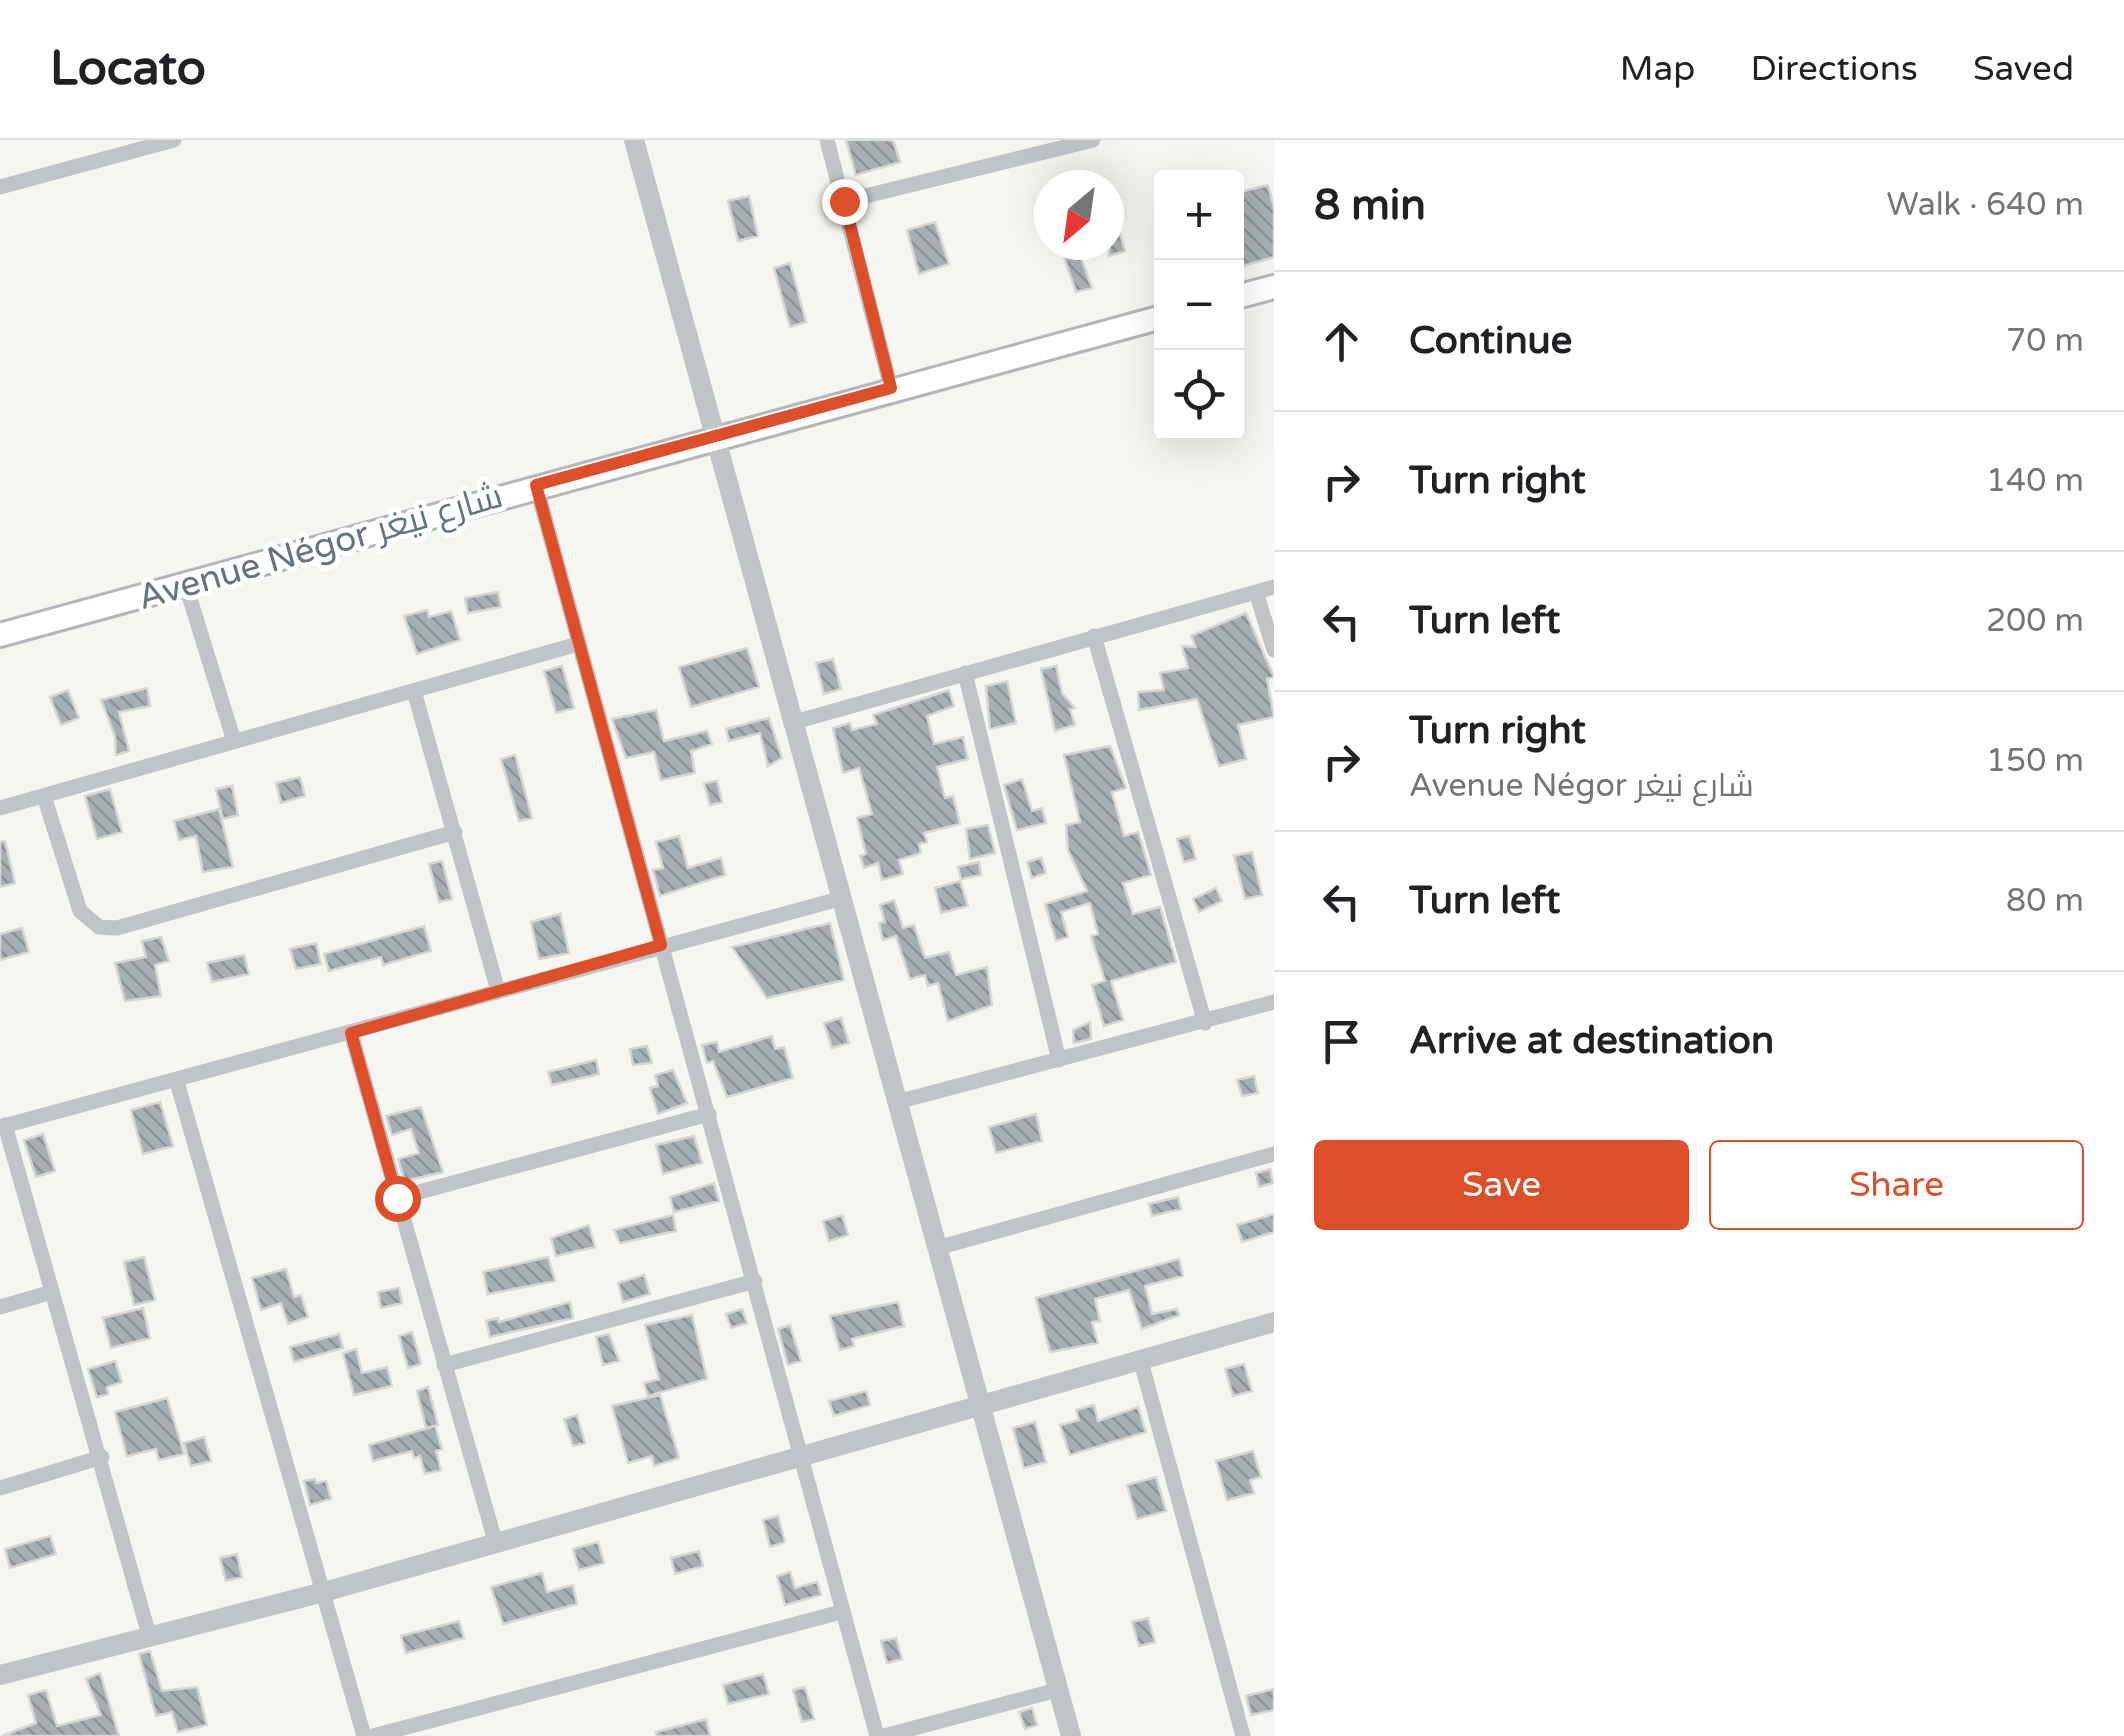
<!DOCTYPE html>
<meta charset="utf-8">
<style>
body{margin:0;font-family:"Varela Round",Cairo,sans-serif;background:#f2f2f2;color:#202124}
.controls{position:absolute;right:30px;top:30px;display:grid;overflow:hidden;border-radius:10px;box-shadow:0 10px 40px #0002}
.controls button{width:90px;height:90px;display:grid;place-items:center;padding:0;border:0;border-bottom:2px solid #e0e0e0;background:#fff;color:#202124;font:50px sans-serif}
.compass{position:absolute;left:1034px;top:30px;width:90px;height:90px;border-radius:50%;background:#fff;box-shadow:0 10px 40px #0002;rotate:209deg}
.stop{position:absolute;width:30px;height:30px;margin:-22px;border:8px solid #dd4f29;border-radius:50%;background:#fff}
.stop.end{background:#dd4f29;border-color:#fff;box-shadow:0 2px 10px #0008}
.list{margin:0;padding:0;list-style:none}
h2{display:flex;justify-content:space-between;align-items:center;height:130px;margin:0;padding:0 40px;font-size:42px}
h2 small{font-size:32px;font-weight:400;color:#757577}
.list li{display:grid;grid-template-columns:65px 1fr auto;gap:30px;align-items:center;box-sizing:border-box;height:140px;padding:0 40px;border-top:2px solid #e0e0e0}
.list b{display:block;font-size:38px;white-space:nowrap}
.list p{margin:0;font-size:32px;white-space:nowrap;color:#757577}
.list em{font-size:32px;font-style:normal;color:#757577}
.actions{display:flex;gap:20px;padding:30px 40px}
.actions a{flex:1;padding:22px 0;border:2px solid #dd4f29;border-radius:10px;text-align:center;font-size:35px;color:#dd4f29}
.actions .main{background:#dd4f29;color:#fff}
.icon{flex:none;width:55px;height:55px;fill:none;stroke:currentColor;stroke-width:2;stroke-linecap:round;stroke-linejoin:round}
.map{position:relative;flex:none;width:1274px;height:1596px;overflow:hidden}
header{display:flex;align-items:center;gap:60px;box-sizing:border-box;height:140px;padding:0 50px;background:#fff;border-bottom:2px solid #e0e0e0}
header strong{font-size:48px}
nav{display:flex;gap:55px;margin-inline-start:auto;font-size:35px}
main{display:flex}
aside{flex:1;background:#fff}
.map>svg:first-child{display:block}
.building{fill:url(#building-back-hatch);stroke:#d6d6d4;stroke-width:2.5}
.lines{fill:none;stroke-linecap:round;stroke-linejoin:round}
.secondary-casing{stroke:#b0b6ba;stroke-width:28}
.minor{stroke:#c0c4c7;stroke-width:15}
.tertiary{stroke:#c0c4c7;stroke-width:20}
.secondary{stroke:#fff;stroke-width:22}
.route{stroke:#dd4f29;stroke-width:12}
.labels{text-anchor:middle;stroke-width:10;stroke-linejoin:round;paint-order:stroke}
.street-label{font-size:35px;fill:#647581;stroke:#fff}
</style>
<header>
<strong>Locato</strong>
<nav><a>Map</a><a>Directions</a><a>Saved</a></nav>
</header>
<main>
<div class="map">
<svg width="1274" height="1596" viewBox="0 0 1274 1596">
<defs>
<pattern id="building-back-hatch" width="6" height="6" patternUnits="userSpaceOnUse" patternTransform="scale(2.5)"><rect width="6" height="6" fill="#a7afb3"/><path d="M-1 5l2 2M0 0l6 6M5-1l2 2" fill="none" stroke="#8c9397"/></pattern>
</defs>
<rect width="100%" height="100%" fill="#f5f5f1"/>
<path class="building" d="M 846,0 L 893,0 L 900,22 L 856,35 Z
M 1268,45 L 1274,68 L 1274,117 L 1236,128 L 1240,52 Z
M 749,56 L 758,96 L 738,101 L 728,61 Z
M 935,82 L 949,124 L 919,134 L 907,90 Z
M 1120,94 L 1125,111 L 1109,116 L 1109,97 Z
M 1060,105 L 1076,105 L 1092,148 L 1076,152 Z
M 790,123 L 806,182 L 790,187 L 774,128 Z
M 498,452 L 501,467 L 468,473 L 465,458 Z
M 427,470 L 429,477 L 451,471 L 460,500 L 417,514 L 404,476 Z
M 1246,473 L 1274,537 L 1267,539 L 1274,577 L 1238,585 L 1246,619 L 1219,626 L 1197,559 L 1139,570 L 1138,552 L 1164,550 L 1160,533 L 1188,528 L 1182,506 L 1196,507 L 1191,496 Z
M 747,508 L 759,547 L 691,567 L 679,527 Z
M 833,519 L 841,549 L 824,554 L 816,523 Z
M 562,526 L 574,568 L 556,573 L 544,531 Z
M 1056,526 L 1062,553 L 1075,568 L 1070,569 L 1075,585 L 1055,591 L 1041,529 Z
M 1007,541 L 1016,583 L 990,589 L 986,546 Z
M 147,548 L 150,566 L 119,572 L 129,611 L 116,615 L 115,596 L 101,560 Z
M 68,550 L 79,578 L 61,585 L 50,557 Z
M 949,550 L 954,566 L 927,576 L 934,604 L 963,597 L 968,619 L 937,627 L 945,658 L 953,656 L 960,684 L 924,693 L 927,702 L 919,704 L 921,713 L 899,720 L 903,734 L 882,740 L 878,723 L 864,728 L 860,716 L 866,714 L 857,678 L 872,674 L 859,628 L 843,633 L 833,588 L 850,583 L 852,590 L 877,584 L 873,575 Z
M 656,570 L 664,601 L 707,591 L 712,604 L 691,611 L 695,633 L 661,640 L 654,612 L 626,618 L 612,579 Z
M 769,578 L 782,618 L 768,626 L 760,593 L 729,601 L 726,589 Z
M 1110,606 L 1126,648 L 1112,652 L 1124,696 L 1138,692 L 1151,735 L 1123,743 L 1133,774 L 1160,767 L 1176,822 L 1111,841 L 1123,880 L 1104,886 L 1092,845 L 1105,841 L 1091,796 L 1098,794 L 1090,763 L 1061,772 L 1068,797 L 1056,801 L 1045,764 L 1087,751 L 1068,710 L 1066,685 L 1080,682 L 1064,615 Z
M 515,615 L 532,678 L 519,681 L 501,619 Z
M 300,637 L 305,656 L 281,663 L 276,643 Z
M 1022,639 L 1032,671 L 1042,668 L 1046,683 L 1017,690 L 1004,645 Z
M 717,641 L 722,662 L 710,665 L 704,643 Z
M 232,646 L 238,675 L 223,679 L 216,649 Z
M 110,649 L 122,692 L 97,699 L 85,656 Z
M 219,669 L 233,727 L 203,732 L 196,696 L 179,700 L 174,681 Z
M 988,685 L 995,713 L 970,719 L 966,689 Z
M 679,696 L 688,728 L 721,718 L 725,735 L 660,756 L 653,730 L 663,728 L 656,702 Z
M 1189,696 L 1196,719 L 1184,722 L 1177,699 Z
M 5,701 L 15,743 L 0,747 L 0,702 Z
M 1252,712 L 1262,755 L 1245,759 L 1234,716 Z
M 1041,718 L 1046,733 L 1032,738 L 1027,722 Z
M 442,721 L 452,759 L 439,762 L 429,724 Z
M 979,722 L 981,735 L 961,739 L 958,727 Z
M 960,741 L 968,766 L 941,773 L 935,748 Z
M 1216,748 L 1222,761 L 1199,772 L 1193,759 Z
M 894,760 L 903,788 L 914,785 L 925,818 L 949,812 L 956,835 L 987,827 L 992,865 L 948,881 L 938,843 L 928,846 L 925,835 L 910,839 L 896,796 L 883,800 L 879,783 L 885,782 L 880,765 Z
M 560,774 L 569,813 L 539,819 L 531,782 Z
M 830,783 L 844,840 L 767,858 L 732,807 Z
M 424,786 L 431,811 L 383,825 L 381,817 L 329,831 L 324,814 Z
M 22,788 L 29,812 L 0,820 L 0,794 Z
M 161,797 L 169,821 L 155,825 L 161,856 L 125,861 L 115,823 L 146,817 L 142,801 Z
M 316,803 L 321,824 L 296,829 L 290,809 Z
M 244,815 L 249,834 L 212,842 L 207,823 Z
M 841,878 L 849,903 L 832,908 L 824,883 Z
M 1090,882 L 1091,899 L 1074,903 L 1073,890 Z
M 772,896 L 775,909 L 784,907 L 793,938 L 727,957 L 713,921 L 707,923 L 702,905 L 717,902 L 719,912 Z
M 647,906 L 652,923 L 633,925 L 630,909 Z
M 596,920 L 599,934 L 552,945 L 548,932 Z
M 673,930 L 687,963 L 658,974 L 650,948 L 658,946 L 655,935 Z
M 1254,936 L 1258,953 L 1242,956 L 1237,940 Z
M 160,962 L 173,1006 L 143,1014 L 131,970 Z
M 421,967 L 443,1032 L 405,1041 L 398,1019 L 419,1013 L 411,989 L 392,995 L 386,976 Z
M 1036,974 L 1042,1001 L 996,1013 L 989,987 Z
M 43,994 L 55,1031 L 36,1037 L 24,1000 Z
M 694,996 L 702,1023 L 663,1034 L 656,1005 Z
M 1270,1029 L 1273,1043 L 1259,1047 L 1256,1033 Z
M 714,1043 L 719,1061 L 674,1072 L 670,1057 Z
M 1178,1057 L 1181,1069 L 1152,1076 L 1149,1064 Z
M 1274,1074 L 1274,1092 L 1242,1102 L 1237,1085 Z
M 673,1075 L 676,1091 L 620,1103 L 614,1090 Z
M 842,1075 L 848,1095 L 829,1101 L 823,1081 Z
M 589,1085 L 595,1107 L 556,1116 L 551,1098 Z
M 144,1117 L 155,1160 L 134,1165 L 124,1122 Z
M 548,1117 L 555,1141 L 488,1154 L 483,1132 Z
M 1179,1119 L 1183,1136 L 1145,1146 L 1152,1174 L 1177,1169 L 1179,1175 L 1142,1189 L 1129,1150 L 1095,1159 L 1100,1181 L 1092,1182 L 1098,1203 L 1050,1212 L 1036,1158 Z
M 286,1129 L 294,1157 L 301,1155 L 308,1177 L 288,1184 L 281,1163 L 261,1170 L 252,1138 Z
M 644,1135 L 650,1154 L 623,1162 L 618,1143 Z
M 399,1148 L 402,1163 L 381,1168 L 378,1152 Z
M 570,1162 L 573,1178 L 490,1197 L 486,1181 L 498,1178 L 499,1182 Z
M 898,1162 L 904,1186 L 852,1199 L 854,1206 L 840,1210 L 830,1176 Z
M 143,1168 L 150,1198 L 111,1208 L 103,1178 Z
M 742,1169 L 747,1183 L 731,1188 L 726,1174 Z
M 692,1175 L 707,1239 L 648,1256 L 644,1243 L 659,1239 L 645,1185 Z
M 790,1185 L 801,1221 L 788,1225 L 778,1189 Z
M 412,1192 L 421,1224 L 408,1228 L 399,1196 Z
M 339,1194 L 343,1208 L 294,1222 L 290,1207 Z
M 609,1194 L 619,1221 L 603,1225 L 596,1197 Z
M 356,1209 L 362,1233 L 387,1227 L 392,1246 L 354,1255 L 343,1213 Z
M 115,1221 L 122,1242 L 107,1247 L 108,1254 L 97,1257 L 88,1229 Z
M 1244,1224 L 1252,1251 L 1233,1256 L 1225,1229 Z
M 428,1247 L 438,1285 L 426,1288 L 417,1251 Z
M 866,1251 L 870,1265 L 834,1276 L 829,1261 Z
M 660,1255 L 679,1318 L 654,1326 L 652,1316 L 628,1323 L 612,1266 Z
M 167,1258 L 184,1314 L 159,1320 L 156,1309 L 127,1316 L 115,1272 Z
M 1094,1265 L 1098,1281 L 1138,1267 L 1146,1292 L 1070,1315 L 1060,1285 L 1079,1280 L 1076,1270 Z
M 577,1275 L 585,1303 L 573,1306 L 564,1279 Z
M 1035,1282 L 1046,1322 L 1024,1328 L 1013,1288 Z
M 435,1286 L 442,1309 L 436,1311 L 441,1330 L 425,1334 L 420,1316 L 414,1318 L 412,1311 L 373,1321 L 369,1305 Z
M 204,1297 L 211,1321 L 191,1326 L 184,1303 Z
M 1253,1311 L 1261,1337 L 1250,1340 L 1254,1353 L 1227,1360 L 1216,1321 Z
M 1156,1337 L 1166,1371 L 1137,1379 L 1127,1345 Z
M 315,1339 L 316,1343 L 326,1341 L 331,1359 L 310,1365 L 304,1341 Z
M 778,1376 L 785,1402 L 770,1407 L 763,1380 Z
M 50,1396 L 56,1414 L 10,1428 L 5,1409 Z
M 598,1402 L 604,1423 L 579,1430 L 573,1409 Z
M 699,1411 L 703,1426 L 675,1434 L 671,1418 Z
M 237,1414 L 242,1437 L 226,1441 L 220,1418 Z
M 790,1432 L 795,1448 L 817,1442 L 821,1455 L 785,1465 L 777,1436 Z
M 542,1433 L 547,1452 L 573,1445 L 577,1464 L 503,1484 L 491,1447 Z
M 1148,1478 L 1155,1502 L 1139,1506 L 1132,1482 Z
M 459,1481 L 464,1498 L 406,1513 L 401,1496 Z
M 896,1498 L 902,1519 L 887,1523 L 881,1501 Z
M 150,1511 L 162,1551 L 197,1547 L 207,1585 L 178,1592 L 172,1572 L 156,1576 L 139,1514 Z
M 100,1533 L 119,1596 L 2,1596 L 36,1583 L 28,1555 L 46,1550 L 57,1586 L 101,1575 L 86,1539 Z
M 763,1534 L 769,1554 L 728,1564 L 723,1545 Z
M 805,1547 L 814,1579 L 802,1582 L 793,1550 Z
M 1274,1549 L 1274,1570 L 1251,1575 L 1246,1556 Z
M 1032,1568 L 1037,1585 L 1025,1589 L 1019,1572 Z
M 706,1579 L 710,1596 L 657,1596 L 656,1592 Z"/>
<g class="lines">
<defs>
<path id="secondary" d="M 1236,157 L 1274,147
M 0,495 L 1162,177"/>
</defs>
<use href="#secondary" class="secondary-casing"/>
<path class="minor" d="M 827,0 L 891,248
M 0,47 L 174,0
M 845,61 L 1093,0
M 536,345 L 877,1596
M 186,446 L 234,601
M 1256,452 L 1274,510
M 1094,496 L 1205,883
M 965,533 L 1059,920
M 414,551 L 498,851
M 791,583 L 1274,447
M 44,656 L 80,771 L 99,787 L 117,788 L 455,692
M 0,668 L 578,504
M 351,893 L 495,1401
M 177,942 L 364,1596
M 897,962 L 1274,862
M 5,985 L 149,1495
M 0,987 L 839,759
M 397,1058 L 709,974
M 937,1108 L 1274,1014
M 0,1167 L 52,1152
M 1140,1218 L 1243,1596
M 444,1225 L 755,1141
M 0,1348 L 102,1317
M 373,1596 L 841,1472
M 884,1596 L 1057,1550"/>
<path class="tertiary" d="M 634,0 L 1071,1596
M 0,1535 L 324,1452 L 1274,1182"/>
<use href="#secondary" class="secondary"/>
</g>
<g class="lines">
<path class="route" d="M 397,1058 L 351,893 L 661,805 L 536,345 L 891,248 L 844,61"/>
</g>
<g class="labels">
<g class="street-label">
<text transform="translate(320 406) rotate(-16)" y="12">Avenue Négor شارع نيغر</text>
</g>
</g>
</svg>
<div class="controls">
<button>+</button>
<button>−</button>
<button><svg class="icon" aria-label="locate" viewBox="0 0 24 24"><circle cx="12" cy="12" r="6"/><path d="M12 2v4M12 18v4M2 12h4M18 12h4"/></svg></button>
</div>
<svg class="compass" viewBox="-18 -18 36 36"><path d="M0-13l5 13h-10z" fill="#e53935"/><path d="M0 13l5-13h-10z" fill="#757577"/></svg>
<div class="stop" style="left:397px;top:1058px"></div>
<div class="stop end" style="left:844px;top:61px"></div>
</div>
<aside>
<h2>8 min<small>Walk · 640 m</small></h2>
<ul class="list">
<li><svg class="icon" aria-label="ahead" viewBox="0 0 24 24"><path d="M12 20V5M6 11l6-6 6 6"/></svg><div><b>Continue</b></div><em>70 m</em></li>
<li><svg class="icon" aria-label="right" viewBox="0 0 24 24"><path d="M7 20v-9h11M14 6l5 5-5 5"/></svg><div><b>Turn right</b></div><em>140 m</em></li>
<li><svg class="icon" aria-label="left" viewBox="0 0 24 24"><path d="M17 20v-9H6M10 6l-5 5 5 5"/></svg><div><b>Turn left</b></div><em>200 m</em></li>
<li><svg class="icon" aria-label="right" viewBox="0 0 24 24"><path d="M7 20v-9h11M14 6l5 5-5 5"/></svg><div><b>Turn right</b><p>Avenue Négor شارع نيغر</p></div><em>150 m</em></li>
<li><svg class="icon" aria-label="left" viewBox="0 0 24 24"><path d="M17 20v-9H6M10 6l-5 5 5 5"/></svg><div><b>Turn left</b></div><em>80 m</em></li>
<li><svg class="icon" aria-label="arrive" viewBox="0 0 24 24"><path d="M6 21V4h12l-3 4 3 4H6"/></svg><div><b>Arrive at destination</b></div></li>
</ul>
<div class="actions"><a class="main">Save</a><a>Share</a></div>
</aside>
</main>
